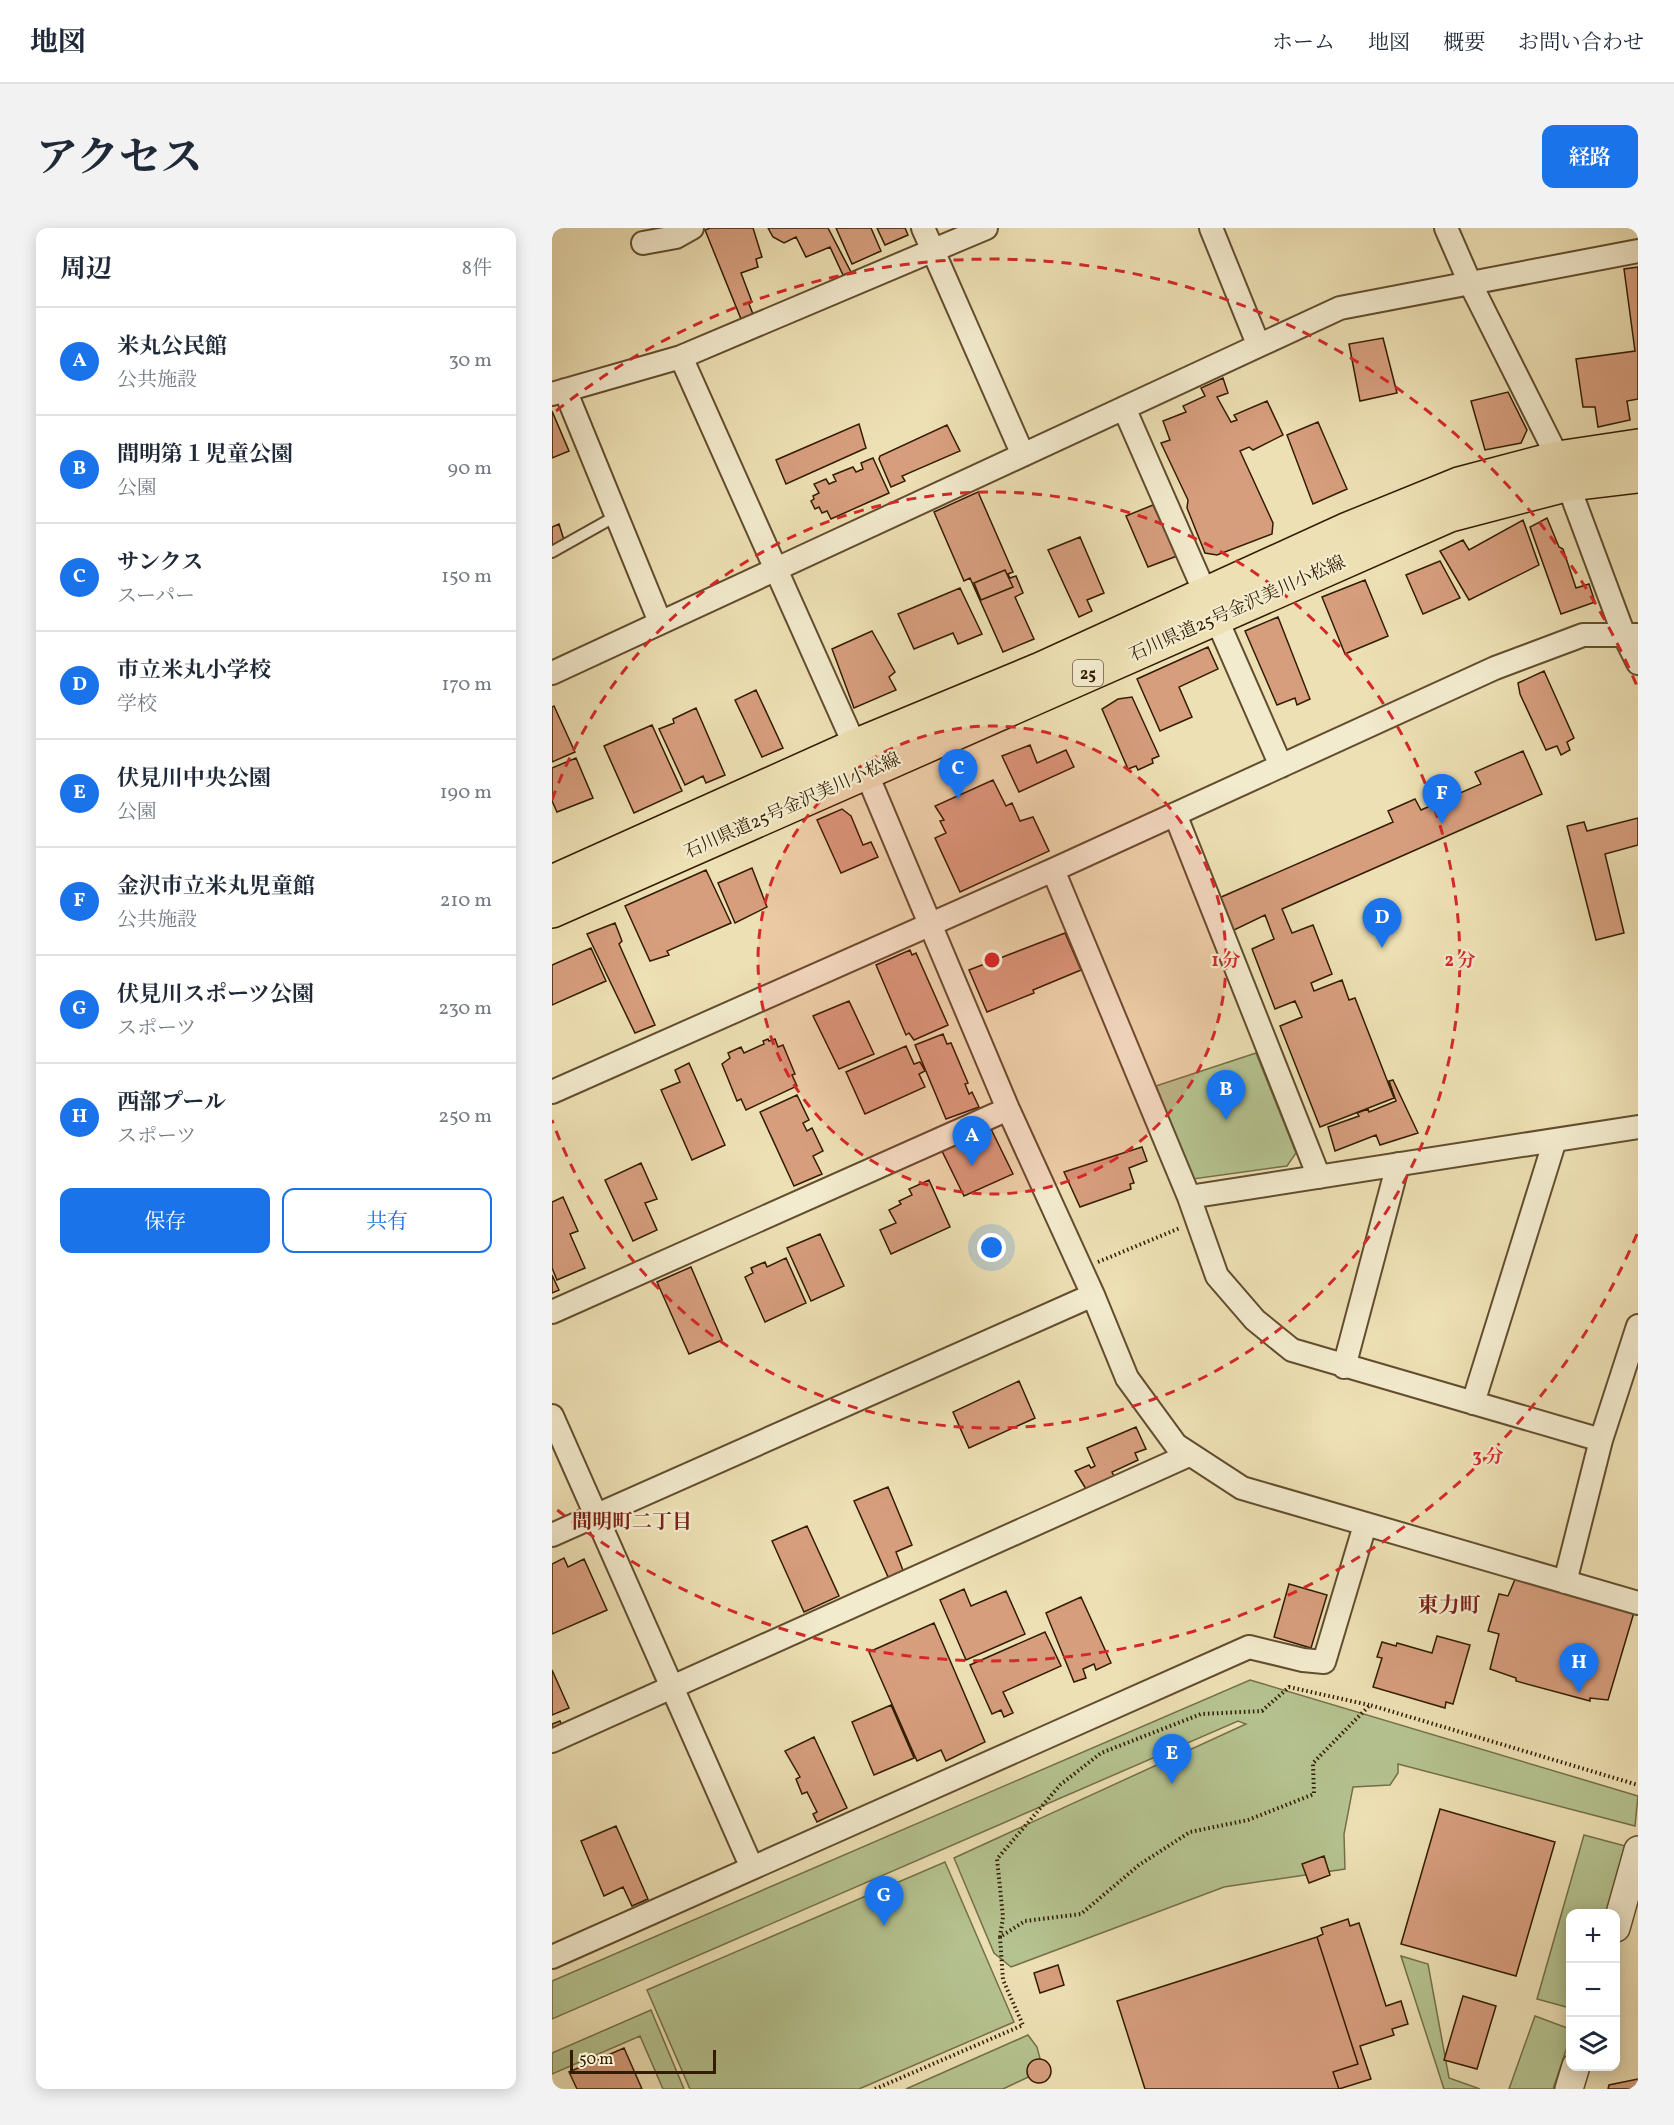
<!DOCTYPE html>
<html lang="ja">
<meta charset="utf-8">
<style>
body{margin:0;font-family:Vollkorn,"Noto Serif JP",serif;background:#f2f2f3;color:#1f2937}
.controls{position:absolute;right:18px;bottom:18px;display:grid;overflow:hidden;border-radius:12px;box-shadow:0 3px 15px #0003}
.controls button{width:54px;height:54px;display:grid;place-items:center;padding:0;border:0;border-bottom:2px solid #e0e1e3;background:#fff;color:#1f2937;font:30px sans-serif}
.scale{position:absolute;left:18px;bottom:15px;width:146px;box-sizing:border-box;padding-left:6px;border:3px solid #331c01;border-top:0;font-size:16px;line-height:21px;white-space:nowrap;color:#331c01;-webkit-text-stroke:4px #f3ebce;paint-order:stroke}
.you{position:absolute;left:440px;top:1020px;width:21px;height:21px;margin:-15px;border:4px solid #fff;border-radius:50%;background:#1a73e8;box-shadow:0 0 0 9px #1a73e833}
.badge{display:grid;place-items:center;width:39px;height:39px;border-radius:50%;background:#1a73e8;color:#fff;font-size:20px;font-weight:700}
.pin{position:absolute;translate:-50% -50px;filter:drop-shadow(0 2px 3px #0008)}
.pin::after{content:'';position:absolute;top:32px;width:21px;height:18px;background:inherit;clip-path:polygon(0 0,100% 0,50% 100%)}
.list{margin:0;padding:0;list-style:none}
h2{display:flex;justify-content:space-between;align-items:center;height:78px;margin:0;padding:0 24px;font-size:26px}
h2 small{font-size:20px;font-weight:400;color:#747a83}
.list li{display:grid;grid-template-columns:39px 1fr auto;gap:18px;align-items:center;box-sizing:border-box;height:108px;padding:0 24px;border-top:2px solid #e0e1e3}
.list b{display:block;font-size:22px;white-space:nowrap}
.list p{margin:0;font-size:20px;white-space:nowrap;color:#747a83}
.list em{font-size:20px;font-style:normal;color:#747a83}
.actions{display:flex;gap:12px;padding:18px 24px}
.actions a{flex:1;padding:14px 0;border:2px solid #1a73e8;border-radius:12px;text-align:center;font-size:21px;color:#1a73e8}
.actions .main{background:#1a73e8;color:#fff}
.icon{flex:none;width:33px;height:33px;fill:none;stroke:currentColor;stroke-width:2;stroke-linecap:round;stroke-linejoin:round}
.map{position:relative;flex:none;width:1086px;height:1861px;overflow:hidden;border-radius:12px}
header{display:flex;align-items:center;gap:36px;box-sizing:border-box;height:84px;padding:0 30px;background:#fff;border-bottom:2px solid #e0e1e3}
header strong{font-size:28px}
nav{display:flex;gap:33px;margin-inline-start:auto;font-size:21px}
.intro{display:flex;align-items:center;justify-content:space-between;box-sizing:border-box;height:144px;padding:0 36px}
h1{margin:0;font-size:42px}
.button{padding:15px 27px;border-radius:12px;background:#1a73e8;color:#fff;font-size:21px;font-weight:700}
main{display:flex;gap:36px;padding:0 36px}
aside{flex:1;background:#fff;border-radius:12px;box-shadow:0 3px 15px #0003}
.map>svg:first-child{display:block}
.green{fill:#b5c390;stroke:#747048;stroke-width:1.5}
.building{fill:#d79e7e;stroke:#331c01;stroke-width:1.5}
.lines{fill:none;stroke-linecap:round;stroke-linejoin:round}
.service-casing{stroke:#624d2e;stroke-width:14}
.minor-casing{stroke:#624d2e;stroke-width:26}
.tertiary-casing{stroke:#624d2e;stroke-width:30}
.primary-casing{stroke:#331c01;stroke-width:36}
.path{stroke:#331c01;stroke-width:4;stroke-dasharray:1.5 3;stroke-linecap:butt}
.service{stroke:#f3ebce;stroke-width:10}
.minor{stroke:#f3ebce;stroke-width:22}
.tertiary{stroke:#f3ebce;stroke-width:27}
.primary{stroke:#ede0b4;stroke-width:33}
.ring{fill:none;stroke:#d62828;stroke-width:3;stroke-dasharray:10 8}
.labels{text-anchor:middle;stroke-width:4.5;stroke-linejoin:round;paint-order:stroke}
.shield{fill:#f3ebce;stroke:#6d5a3e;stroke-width:1.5}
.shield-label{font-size:16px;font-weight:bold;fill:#331c01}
.street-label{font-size:18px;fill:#331c01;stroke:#f3ebce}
.neighbourhood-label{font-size:20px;font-weight:bold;fill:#7a1f14;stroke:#f3ebce}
.quarter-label{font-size:21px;font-weight:bold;fill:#7a1f14;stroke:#f3ebce}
.centre{fill:#d62828;stroke:#f3ebce;stroke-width:3}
.ring-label{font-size:18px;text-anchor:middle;font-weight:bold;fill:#d62828;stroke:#f3ebce;stroke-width:4.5;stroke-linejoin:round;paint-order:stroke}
</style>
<header>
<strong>地図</strong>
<nav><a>ホーム</a><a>地図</a><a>概要</a><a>お問い合わせ</a></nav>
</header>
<div class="intro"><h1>アクセス</h1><a class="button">経路</a></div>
<main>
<aside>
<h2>周辺<small>8件</small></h2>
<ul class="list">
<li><span class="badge">A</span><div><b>米丸公民館</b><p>公共施設</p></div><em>30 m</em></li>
<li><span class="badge">B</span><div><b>間明第１児童公園</b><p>公園</p></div><em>90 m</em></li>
<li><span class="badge">C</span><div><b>サンクス</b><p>スーパー</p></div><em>150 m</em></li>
<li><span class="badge">D</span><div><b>市立米丸小学校</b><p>学校</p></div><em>170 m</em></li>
<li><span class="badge">E</span><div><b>伏見川中央公園</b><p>公園</p></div><em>190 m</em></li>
<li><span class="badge">F</span><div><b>金沢市立米丸児童館</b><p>公共施設</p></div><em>210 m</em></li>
<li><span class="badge">G</span><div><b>伏見川スポーツ公園</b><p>スポーツ</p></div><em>230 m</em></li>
<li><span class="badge">H</span><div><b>西部プール</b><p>スポーツ</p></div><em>250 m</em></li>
</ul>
<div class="actions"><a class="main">保存</a><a>共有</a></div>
</aside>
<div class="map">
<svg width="1086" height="1861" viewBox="0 0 1086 1861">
<rect width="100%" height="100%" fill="#ede0b4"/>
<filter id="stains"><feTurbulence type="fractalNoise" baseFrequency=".00333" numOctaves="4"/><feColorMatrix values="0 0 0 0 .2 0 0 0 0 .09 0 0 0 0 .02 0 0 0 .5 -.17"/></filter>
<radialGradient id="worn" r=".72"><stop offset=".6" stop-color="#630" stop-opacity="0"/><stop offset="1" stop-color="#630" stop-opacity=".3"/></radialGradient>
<path class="green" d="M 704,825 L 744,925 L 735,938 L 641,951 L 604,858 Z
M 698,1452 L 1086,1568 L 1083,1598 L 846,1536 L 846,1545 L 838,1557 L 801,1559 L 792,1606 L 793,1641 L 672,1659 L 459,1739 L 442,1725 L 402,1630 L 694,1496 L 686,1493 L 0,1791 L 0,1753 Z
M 1032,1607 L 1077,1619 L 1058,1685 L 1018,1686 L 1018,1780 L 985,1771 Z
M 393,1634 L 462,1794 L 307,1861 L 138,1861 L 95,1762 Z
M 849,1728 L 876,1736 L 897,1850 L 928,1861 L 892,1861 Z
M 99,1782 L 132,1861 L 111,1861 L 88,1808 L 0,1846 L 0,1825 Z
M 983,1788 L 1018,1801 L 1018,1810 L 1001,1861 L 957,1861 Z
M 476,1807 L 485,1819 L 491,1842 L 451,1861 L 354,1861 Z"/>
<path class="building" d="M 158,0 L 201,0 L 210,29 L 204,31 L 206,39 L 189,45 L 200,74 L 197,76 L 201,86 L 189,91 L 153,2 Z
M 216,0 L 276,0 L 299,44 L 291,47 L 278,19 L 254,29 L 244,9 L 232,15 L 221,9 Z
M 284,0 L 319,0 L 329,23 L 300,36 Z
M 325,0 L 353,0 L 356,7 L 333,17 Z
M 1086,39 L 1086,171 L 1075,173 L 1078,192 L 1046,199 L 1043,179 L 1031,179 L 1024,131 L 1083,123 L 1072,41 Z
M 831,110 L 845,165 L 808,173 L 797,116 Z
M 671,150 L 676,165 L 665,169 L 679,194 L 685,192 L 682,187 L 715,173 L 731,207 L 701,222 L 697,219 L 688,223 L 721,295 L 720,306 L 665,327 L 653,325 L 635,280 L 636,272 L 609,215 L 618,212 L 611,193 L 634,184 L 631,178 L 653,168 L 649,160 Z
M 956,164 L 975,202 L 969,215 L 933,222 L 919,173 Z
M 0,183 L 17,223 L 0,230 Z
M 766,194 L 795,261 L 761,276 L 735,207 Z
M 307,196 L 314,220 L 234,256 L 224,232 Z
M 395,197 L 408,223 L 350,248 L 353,253 L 339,259 L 327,231 L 328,228 Z
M 321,230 L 337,265 L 279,291 L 275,283 L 270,285 L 267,279 L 263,281 L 259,273 L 262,271 L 261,268 L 267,265 L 262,256 L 274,251 L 277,256 L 284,253 L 281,247 L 301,239 L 304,244 L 311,241 L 309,235 Z
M 426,264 L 461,344 L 456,346 L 458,350 L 464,348 L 471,365 L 463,369 L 482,411 L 451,424 L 418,350 L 412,353 L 382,284 Z
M 601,277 L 625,328 L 596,339 L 574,288 Z
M 995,290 L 1007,319 L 1011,321 L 1024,360 L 1037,356 L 1043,374 L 1009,386 L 978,299 Z
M 971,292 L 987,337 L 917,372 L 888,323 L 911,312 L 917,322 Z
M 7,296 L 12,312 L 0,317 L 0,299 Z
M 528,309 L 552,365 L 535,372 L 540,383 L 527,389 L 496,322 Z
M 888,333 L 908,370 L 871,386 L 854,347 Z
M 453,342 L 461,359 L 429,372 L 422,355 Z
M 813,352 L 836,408 L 793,426 L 770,369 Z
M 408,360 L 430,406 L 406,416 L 401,405 L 362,421 L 346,386 Z
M 726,389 L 758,471 L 745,477 L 743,470 L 725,477 L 693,403 Z
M 320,403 L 343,444 L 337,449 L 344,462 L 302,480 L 280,421 Z
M 656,419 L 666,441 L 627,459 L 640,489 L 608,503 L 585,451 Z
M 992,443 L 1022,510 L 1015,514 L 1018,522 L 1009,527 L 1005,518 L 994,522 L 968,466 L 966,455 Z
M 204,462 L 231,520 L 210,529 L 183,472 Z
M 580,469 L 607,528 L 600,531 L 601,535 L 586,542 L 584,538 L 576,541 L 550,481 L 566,471 Z
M 2,478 L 23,524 L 0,534 L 0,479 Z
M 144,480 L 173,547 L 154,555 L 151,548 L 133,557 L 107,501 L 122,495 L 121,491 Z
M 100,497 L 130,563 L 82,585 L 52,518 Z
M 478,517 L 485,535 L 514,522 L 522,539 L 467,564 L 450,528 Z
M 971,523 L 990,566 L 730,681 L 740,705 L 761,697 L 780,746 L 759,755 L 762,763 L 790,752 L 797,772 L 803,770 L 842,870 L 768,899 L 728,798 L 750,789 L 743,773 L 723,781 L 700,721 L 722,711 L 713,687 L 680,703 L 667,670 L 841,594 L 836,583 L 863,571 L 869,582 L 929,556 L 923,544 Z
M 24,530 L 41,570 L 5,584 L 0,573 L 0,540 Z
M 441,552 L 454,578 L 460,575 L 468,593 L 481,589 L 497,623 L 408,664 L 383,610 L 394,605 L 388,593 L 392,592 L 383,578 Z
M 290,581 L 299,588 L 311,617 L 319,614 L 326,629 L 289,645 L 265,592 Z
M 1086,590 L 1086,617 L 1053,626 L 1072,705 L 1044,712 L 1015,598 L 1032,594 L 1035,603 Z
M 200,640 L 215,679 L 183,695 L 166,655 Z
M 154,642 L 179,695 L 115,723 L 117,727 L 98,733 L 73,678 Z
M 63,695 L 70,713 L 67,716 L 103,797 L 83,805 L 35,706 Z
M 513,705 L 529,742 L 481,762 L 482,765 L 435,784 L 417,742 Z
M 39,720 L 54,753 L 0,777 L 0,737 Z
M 358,722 L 360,727 L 364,725 L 396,797 L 362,812 L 357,805 L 354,807 L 324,737 Z
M 297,773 L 322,826 L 287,841 L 261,788 Z
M 391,806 L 395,816 L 399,815 L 416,855 L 413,856 L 417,866 L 420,864 L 427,879 L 394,891 L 363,817 Z
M 216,811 L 217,813 L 223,811 L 226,819 L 231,817 L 243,846 L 240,847 L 245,858 L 194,882 L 189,871 L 185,873 L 170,836 L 178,830 L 176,825 L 189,819 L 192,825 L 212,816 L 211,813 Z
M 354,818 L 362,836 L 368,834 L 373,843 L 367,846 L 373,859 L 313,886 L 294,844 Z
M 137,835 L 173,917 L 140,932 L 109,862 L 128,854 L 123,842 Z
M 841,852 L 866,905 L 828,917 L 824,907 L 783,923 L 776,899 L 807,888 L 805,885 L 816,881 L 817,884 L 844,873 L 837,853 Z
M 245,867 L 257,892 L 251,895 L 255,903 L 260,900 L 271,923 L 261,928 L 270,946 L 242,958 L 208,884 Z
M 439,901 L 461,946 L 412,968 L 390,923 Z
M 590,919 L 595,933 L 577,940 L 582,955 L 578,956 L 579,961 L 528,979 L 512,944 Z
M 89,935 L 105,971 L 93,975 L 105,1002 L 81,1013 L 53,952 Z
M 377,952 L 398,999 L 339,1026 L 328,1002 L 344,995 L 337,982 L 349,976 L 347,973 L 360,967 L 357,961 Z
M 11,969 L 26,1003 L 18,1006 L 33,1040 L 5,1052 L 0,1040 L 0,974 Z
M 268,1006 L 292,1058 L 259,1073 L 235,1020 Z
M 234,1030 L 254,1075 L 213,1094 L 193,1049 L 201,1045 L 199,1040 L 213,1034 L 215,1039 Z
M 139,1039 L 170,1112 L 137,1126 L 105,1054 Z
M 0,1047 L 7,1062 L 0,1065 Z
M 467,1153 L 483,1190 L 417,1220 L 401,1184 Z
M 584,1199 L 594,1221 L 583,1225 L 586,1232 L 560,1244 L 563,1250 L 534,1261 L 523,1243 L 537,1237 L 539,1240 L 543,1238 L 535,1220 Z
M 336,1259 L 360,1317 L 344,1324 L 352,1345 L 337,1351 L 302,1273 Z
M 255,1298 L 287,1368 L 252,1384 L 220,1313 Z
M 12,1330 L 16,1339 L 32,1331 L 55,1382 L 0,1406 L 0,1336 Z
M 993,1348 L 990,1359 L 1083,1381 L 1056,1472 L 1038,1470 L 1038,1473 L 964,1453 L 964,1450 L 938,1441 L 947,1406 L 936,1403 L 947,1366 L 956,1368 L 964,1349 Z
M 737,1356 L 775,1367 L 759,1420 L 722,1409 Z
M 412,1361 L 419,1378 L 454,1363 L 473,1406 L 414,1432 L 388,1372 Z
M 529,1369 L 559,1435 L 544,1442 L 542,1436 L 531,1441 L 534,1450 L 522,1454 L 494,1385 Z
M 382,1395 L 433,1514 L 394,1533 L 389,1522 L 365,1533 L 317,1424 Z
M 493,1404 L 509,1438 L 451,1464 L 461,1485 L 452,1489 L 449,1482 L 440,1486 L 418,1437 Z
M 885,1408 L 918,1417 L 901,1476 L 894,1474 L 893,1480 L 821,1459 L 830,1430 L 825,1429 L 830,1414 L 844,1418 L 845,1415 L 880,1425 Z
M 0,1442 L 17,1480 L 0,1487 Z
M 339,1477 L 362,1530 L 322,1547 L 300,1494 Z
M 8,1493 L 10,1497 L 0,1502 L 0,1496 Z
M 262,1509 L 295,1580 L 265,1594 L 261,1586 L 265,1584 L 255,1564 L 250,1566 L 244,1551 L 248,1549 L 233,1523 Z
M 888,1581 L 1003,1614 L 964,1748 L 849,1716 Z
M 64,1598 L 96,1671 L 80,1678 L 71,1659 L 52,1668 L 29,1613 Z
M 772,1628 L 778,1647 L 757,1655 L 750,1636 Z
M 796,1691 L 798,1698 L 807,1695 L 834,1778 L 849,1773 L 856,1796 L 840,1801 L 842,1807 L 808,1818 L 819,1851 L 787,1861 L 781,1844 L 806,1836 L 765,1709 L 771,1706 L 769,1700 Z
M 765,1709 L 806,1836 L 781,1844 L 787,1861 L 593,1861 L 565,1773 Z
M 506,1737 L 512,1757 L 488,1765 L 482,1745 Z
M 911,1768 L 944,1778 L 925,1841 L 892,1832 Z
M 72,1820 L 90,1861 L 25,1861 L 17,1844 Z
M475 1843a12 12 0 1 1 24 0a12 12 0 1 1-24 0Z
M 1086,1851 L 1086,1861 L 1056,1861 L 1057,1857 Z"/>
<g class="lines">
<defs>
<path id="service" d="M 0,324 L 64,288"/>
<path id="minor" d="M 371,0 L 471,227
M 659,0 L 706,116
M 894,0 L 918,55 L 1006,230 L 1072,407 L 1086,435
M 91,15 L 124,9 L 140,0
M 129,129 L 303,518 L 456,881 L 541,1067 L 575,1150 L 624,1217 L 690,1260 L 1086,1375
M 13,162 L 108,394
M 0,166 L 129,129 L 434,0
M 572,180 L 729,538
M 0,445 L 788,80 L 1086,23
M 623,586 L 767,949
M 501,642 L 637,969 L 665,1048 L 703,1092 L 740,1122 L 1049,1212
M 0,864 L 501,642 L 943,440 L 1031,407 L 1086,407
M 637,969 L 1086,899
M 0,1084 L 456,881
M 792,1139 L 846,936
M 921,1175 L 1003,912
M 0,1188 L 200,1640
M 0,1307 L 541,1067
M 1013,1354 L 1049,1212 L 1086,1098
M 0,1513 L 637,1227
M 0,1729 L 697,1419 L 751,1432 L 772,1434 L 813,1297"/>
<path id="tertiary" d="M 1064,1700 L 1086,1622
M 1017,1861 L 1024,1838"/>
<path id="primary" d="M 0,654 L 303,518 L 489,441 L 796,301 L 907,256 L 1006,230 L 1086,218
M 0,683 L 898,287 L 1017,256 L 1086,248"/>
</defs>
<use href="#service" class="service-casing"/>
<use href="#minor" class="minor-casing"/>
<use href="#tertiary" class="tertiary-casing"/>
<use href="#primary" class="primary-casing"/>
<path class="path" d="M 546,1034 L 628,1000
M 448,1709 L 451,1689 L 445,1631 L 508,1557 L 549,1525 L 649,1486 L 710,1483 L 737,1459 L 817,1477
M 323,1861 L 471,1797 L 451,1752 L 448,1709 L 473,1693 L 529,1686 L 587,1637 L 638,1604 L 696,1592 L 762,1566 L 761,1535 L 818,1477 L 1086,1557"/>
<use href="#service" class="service"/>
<use href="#minor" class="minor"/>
<use href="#tertiary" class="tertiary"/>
<use href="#primary" class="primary"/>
</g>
<circle cx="440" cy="732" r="234" fill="#d62828" fill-opacity=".12"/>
<g class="ring">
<circle cx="440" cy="732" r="234"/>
<path d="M0 572A468 468 0 1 1 0 892"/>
<path d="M1085 1006A701 701 0 0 1 4 1281M4 183A701 701 0 0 1 1085 458"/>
</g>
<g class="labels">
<rect class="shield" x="521" y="432" width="30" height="26" rx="4.5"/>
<g class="shield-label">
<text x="536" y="451">25</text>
</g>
<g class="street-label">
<text transform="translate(685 380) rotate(-24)" y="6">石川県道25号金沢美川小松線</text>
<text transform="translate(240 577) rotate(-24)" y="6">石川県道25号金沢美川小松線</text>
</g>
<g class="neighbourhood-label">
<text x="80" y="1300">間明町二丁目</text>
</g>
<g class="quarter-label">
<text x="897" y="1384">東力町</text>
</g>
</g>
<circle cx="440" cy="732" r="9" class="centre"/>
<g class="ring-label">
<text x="674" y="738">1 分</text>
<text x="908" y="738">2 分</text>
<text x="936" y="1234">3 分</text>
</g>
<rect width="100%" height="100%" filter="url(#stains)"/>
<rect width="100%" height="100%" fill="url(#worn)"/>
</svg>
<div class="controls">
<button>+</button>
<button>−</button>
<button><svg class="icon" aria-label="layers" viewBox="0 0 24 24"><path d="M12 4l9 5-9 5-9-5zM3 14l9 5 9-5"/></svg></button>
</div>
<div class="scale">50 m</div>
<div class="you"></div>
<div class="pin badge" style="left:420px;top:938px">A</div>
<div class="pin badge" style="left:674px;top:892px">B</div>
<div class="pin badge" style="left:406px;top:571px">C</div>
<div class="pin badge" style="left:830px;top:720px">D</div>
<div class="pin badge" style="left:620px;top:1556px">E</div>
<div class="pin badge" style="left:890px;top:596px">F</div>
<div class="pin badge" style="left:332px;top:1698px">G</div>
<div class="pin badge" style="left:1027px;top:1465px">H</div>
</div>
</main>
